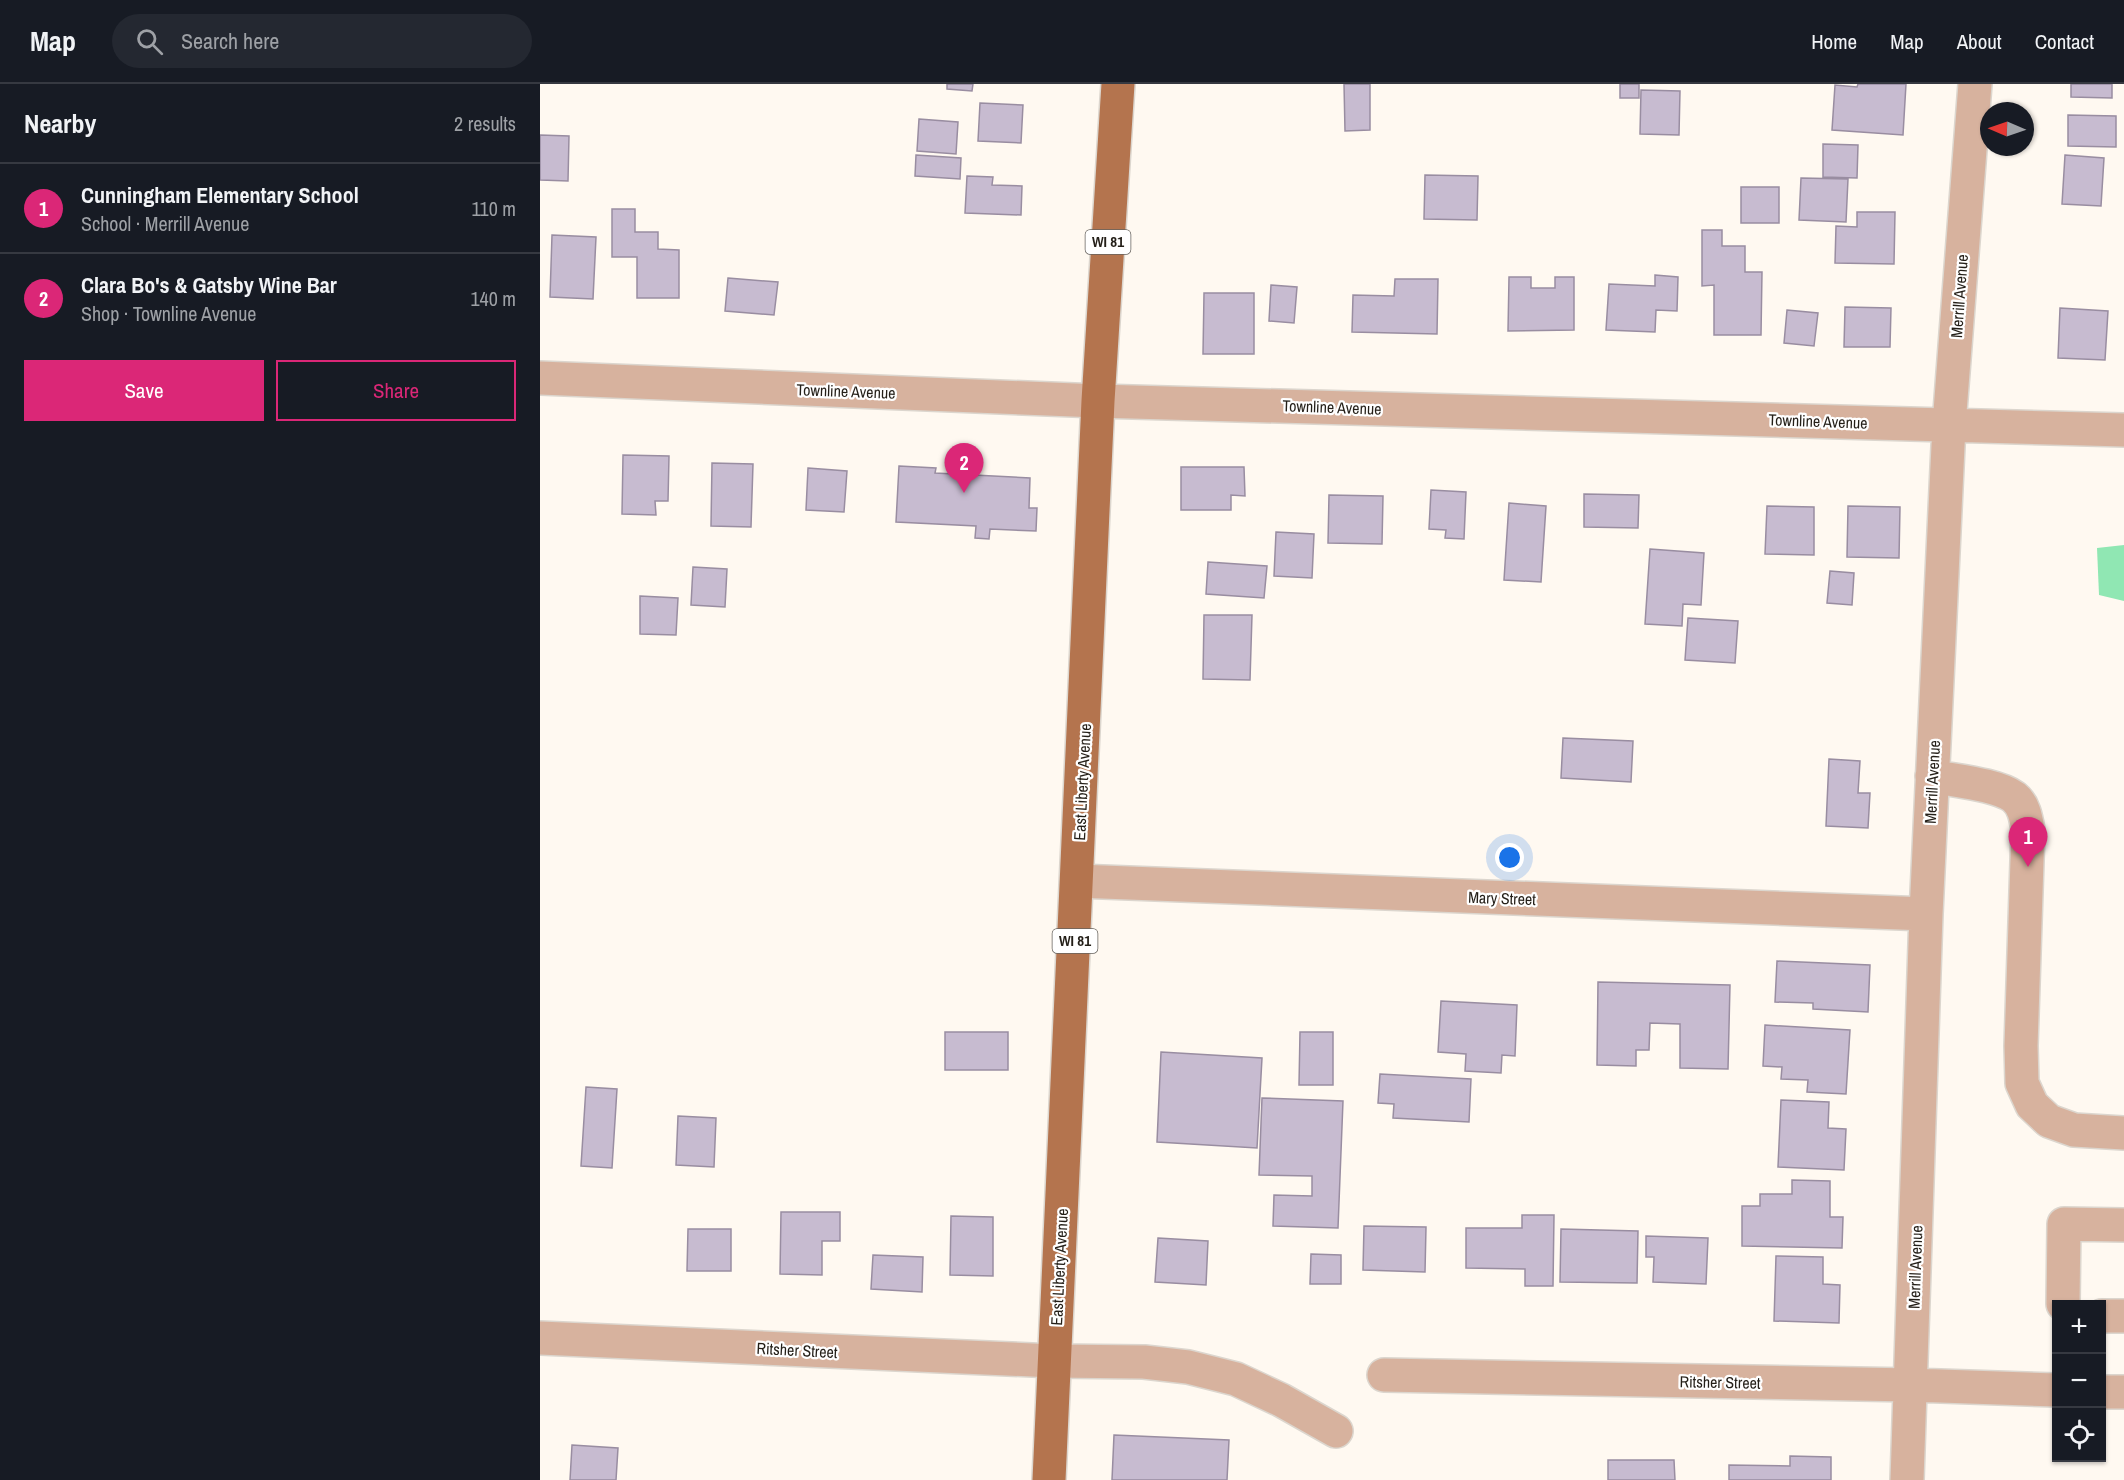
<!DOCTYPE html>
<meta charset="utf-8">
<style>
body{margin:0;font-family:"Archivo Narrow",sans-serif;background:#242831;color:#f1f3f6}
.controls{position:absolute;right:18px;bottom:18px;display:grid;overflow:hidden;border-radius:0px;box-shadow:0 2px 4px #0004}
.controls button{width:54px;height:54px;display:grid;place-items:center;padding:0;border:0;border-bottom:2px solid #363941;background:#171b24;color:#f1f3f6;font:30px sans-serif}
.compass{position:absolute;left:1440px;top:18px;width:54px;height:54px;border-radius:50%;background:#171b24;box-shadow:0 2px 4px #0004;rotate:272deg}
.you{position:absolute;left:970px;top:774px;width:21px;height:21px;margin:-15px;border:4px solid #fff;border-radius:50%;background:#1a73e8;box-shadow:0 0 0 9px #1a73e833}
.badge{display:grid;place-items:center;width:39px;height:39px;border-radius:50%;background:#db2777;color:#fff;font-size:20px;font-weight:700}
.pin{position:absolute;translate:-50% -50px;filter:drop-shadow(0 2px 3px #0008)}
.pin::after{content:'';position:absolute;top:32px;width:21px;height:18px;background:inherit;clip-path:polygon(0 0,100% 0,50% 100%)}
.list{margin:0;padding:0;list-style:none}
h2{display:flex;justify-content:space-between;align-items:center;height:78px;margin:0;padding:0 24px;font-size:26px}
h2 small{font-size:20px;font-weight:400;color:#9ea1a6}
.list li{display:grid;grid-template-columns:39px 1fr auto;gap:18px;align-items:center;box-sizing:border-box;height:90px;padding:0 24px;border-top:2px solid #363941}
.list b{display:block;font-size:22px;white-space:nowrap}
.list p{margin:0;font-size:20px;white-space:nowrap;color:#9ea1a6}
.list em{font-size:20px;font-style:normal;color:#9ea1a6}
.actions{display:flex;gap:12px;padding:18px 24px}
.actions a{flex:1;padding:14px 0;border:2px solid #db2777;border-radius:0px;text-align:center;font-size:21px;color:#db2777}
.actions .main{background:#db2777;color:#fff}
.icon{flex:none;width:33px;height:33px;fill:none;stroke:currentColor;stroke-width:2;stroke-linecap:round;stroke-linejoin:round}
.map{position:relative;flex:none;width:1584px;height:1396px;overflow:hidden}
header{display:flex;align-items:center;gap:36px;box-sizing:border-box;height:84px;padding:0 30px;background:#171b24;border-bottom:2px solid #363941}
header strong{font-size:28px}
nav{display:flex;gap:33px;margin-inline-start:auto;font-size:21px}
.search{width:420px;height:54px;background:#242831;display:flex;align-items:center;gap:15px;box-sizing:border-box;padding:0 21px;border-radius:33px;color:#9ea1a6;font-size:22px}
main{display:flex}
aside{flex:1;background:#171b24}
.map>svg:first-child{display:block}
.green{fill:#90e7b3}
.building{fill:#c7bbd0;stroke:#998da1;stroke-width:1.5}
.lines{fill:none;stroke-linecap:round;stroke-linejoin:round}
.minor-casing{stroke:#dcd6ce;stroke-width:36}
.major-casing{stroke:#dcd6ce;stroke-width:36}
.minor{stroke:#d7b29e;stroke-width:33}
.major{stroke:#b4744e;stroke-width:33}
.labels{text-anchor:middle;stroke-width:4.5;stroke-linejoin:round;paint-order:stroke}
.shield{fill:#fff;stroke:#66625d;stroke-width:1.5}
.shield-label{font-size:15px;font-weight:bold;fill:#241f18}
.street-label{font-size:16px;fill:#241f18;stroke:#fff}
</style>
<header>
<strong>Map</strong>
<div class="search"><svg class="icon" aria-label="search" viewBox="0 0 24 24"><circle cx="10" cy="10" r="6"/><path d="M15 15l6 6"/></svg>Search here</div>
<nav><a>Home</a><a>Map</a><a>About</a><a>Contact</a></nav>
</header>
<main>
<aside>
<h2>Nearby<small>2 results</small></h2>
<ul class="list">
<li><span class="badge">1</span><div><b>Cunningham Elementary School</b><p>School · Merrill Avenue</p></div><em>110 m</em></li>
<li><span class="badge">2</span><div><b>Clara Bo's &amp; Gatsby Wine Bar</b><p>Shop · Townline Avenue</p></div><em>140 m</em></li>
</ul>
<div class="actions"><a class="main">Save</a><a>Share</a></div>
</aside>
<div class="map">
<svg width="1584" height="1396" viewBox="0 0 1584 1396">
<rect width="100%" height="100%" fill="#fff9f1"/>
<path class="green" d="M 1584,461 L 1584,517 L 1559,511 L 1557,464 Z"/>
<path class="building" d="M 407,0 L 433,0 L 432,7 L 407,5 Z
M 804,0 L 830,0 L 830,46 L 805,47 Z
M 1080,0 L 1099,0 L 1099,14 L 1080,14 Z
M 1318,0 L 1366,0 L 1363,51 L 1292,46 L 1295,1 L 1317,3 Z
M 1531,0 L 1572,0 L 1572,14 L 1531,13 Z
M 1101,6 L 1140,7 L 1139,51 L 1100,50 Z
M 440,19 L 483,21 L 481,59 L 438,57 Z
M 1528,31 L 1576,32 L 1576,63 L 1528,62 Z
M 379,35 L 418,38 L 416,70 L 377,67 Z
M 0,51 L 29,52 L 28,97 L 0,96 Z
M 1283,60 L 1318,61 L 1317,94 L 1283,93 Z
M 376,71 L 421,74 L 420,95 L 375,92 Z
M 1525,71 L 1564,74 L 1561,122 L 1522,120 Z
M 885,91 L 938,92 L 937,136 L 884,135 Z
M 427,92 L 453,93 L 452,101 L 482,102 L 481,131 L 425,129 Z
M 1261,94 L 1308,95 L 1306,138 L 1259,136 Z
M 1201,103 L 1239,103 L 1239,139 L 1201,139 Z
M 72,125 L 95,125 L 95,148 L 118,148 L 118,165 L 139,166 L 139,214 L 97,214 L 97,173 L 72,173 Z
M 1317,128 L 1355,128 L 1354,180 L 1295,179 L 1296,142 L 1317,143 Z
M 1162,146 L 1182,146 L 1182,162 L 1205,162 L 1205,188 L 1222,188 L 1221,251 L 1174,251 L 1174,201 L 1162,202 Z
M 12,151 L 56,153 L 53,215 L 10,213 Z
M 1115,191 L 1138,193 L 1137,227 L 1116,226 L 1115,248 L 1066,246 L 1069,200 L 1115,202 Z
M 969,193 L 991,193 L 991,204 L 1015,204 L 1015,193 L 1034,193 L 1034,246 L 968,247 Z
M 188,194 L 238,198 L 234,231 L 185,227 Z
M 855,195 L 898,195 L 897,250 L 812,248 L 813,211 L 854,212 Z
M 731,201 L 757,203 L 754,239 L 729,237 Z
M 664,209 L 714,209 L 714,270 L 663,270 Z
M 1305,223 L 1351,224 L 1350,263 L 1304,263 Z
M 1520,224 L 1568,227 L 1565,276 L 1518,274 Z
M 1247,226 L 1278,229 L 1274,262 L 1244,259 Z
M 83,371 L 129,372 L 128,417 L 115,417 L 116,431 L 82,430 Z
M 172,379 L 213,380 L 211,443 L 171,442 Z
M 359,382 L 396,384 L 395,389 L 490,394 L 489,424 L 497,424 L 496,447 L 450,445 L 449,455 L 435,454 L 436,442 L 356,438 Z
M 641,383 L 704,383 L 705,412 L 691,411 L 691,426 L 641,426 Z
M 268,384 L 307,387 L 304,428 L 266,426 Z
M 891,406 L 926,408 L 924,455 L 905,454 L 906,446 L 889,445 Z
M 1044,410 L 1099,411 L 1098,444 L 1044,443 Z
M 789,411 L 843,412 L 842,460 L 788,459 Z
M 969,419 L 1006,422 L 1001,498 L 964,496 Z
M 1227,422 L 1274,423 L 1274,471 L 1225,470 Z
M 1308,422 L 1360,423 L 1359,474 L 1307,473 Z
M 736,448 L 774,450 L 772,494 L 734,492 Z
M 1110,465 L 1164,469 L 1161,521 L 1143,520 L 1142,542 L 1105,540 Z
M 668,478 L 727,482 L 724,514 L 666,510 Z
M 153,483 L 187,485 L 185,523 L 151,521 Z
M 1290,487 L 1314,489 L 1312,521 L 1287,519 Z
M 100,512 L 138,514 L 136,551 L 100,550 Z
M 664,531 L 712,531 L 710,596 L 663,595 Z
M 1148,534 L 1198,537 L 1195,579 L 1145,576 Z
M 1023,654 L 1093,657 L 1091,698 L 1021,694 Z
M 1289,675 L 1320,677 L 1318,709 L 1330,709 L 1328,744 L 1286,742 Z
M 1237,877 L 1330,881 L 1328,928 L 1273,925 L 1273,919 L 1235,918 Z
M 1058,898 L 1190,901 L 1188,985 L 1140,984 L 1140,940 L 1110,939 L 1109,966 L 1096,966 L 1096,982 L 1057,981 Z
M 901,917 L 977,921 L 975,972 L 962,971 L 961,989 L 925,987 L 926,970 L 898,968 Z
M 1225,941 L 1310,946 L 1306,1010 L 1267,1008 L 1268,996 L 1241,995 L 1242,983 L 1223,982 Z
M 405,948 L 468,948 L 468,986 L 405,986 Z
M 760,948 L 793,948 L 793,1001 L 759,1001 Z
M 621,968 L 722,974 L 717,1064 L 617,1058 Z
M 840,990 L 931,995 L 929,1038 L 853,1034 L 854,1020 L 838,1019 Z
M 46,1003 L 77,1005 L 72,1084 L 41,1082 Z
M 722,1014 L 803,1017 L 798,1144 L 733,1142 L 734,1111 L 772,1112 L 772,1092 L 719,1091 Z
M 1241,1016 L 1289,1018 L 1288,1044 L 1306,1045 L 1304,1086 L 1238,1083 Z
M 138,1032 L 176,1034 L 174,1083 L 136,1081 Z
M 1252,1096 L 1290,1097 L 1290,1133 L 1303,1133 L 1302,1164 L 1202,1162 L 1202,1122 L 1220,1122 L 1220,1110 L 1252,1110 Z
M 241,1128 L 300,1128 L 300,1157 L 282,1157 L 282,1191 L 240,1190 Z
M 982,1131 L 1014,1131 L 1013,1202 L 985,1202 L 985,1185 L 926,1184 L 926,1144 L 982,1144 Z
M 411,1132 L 453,1133 L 453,1192 L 410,1191 Z
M 824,1142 L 886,1143 L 885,1188 L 823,1186 Z
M 148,1145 L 191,1145 L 191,1187 L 147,1187 Z
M 1021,1145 L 1098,1147 L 1097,1199 L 1020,1198 Z
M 1106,1152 L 1168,1154 L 1166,1200 L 1113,1198 L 1114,1173 L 1106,1173 Z
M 618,1154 L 668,1157 L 666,1201 L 615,1198 Z
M 771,1170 L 801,1171 L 801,1200 L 770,1200 Z
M 333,1171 L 383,1173 L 382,1208 L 331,1205 Z
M 1236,1172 L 1283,1173 L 1283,1200 L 1300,1201 L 1299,1239 L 1234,1237 Z
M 574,1351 L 689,1356 L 687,1396 L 572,1396 Z
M 32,1361 L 78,1364 L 76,1396 L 30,1396 Z
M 1250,1372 L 1291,1373 L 1291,1396 L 1189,1396 L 1189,1381 L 1250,1382 Z
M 1068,1376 L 1134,1376 L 1135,1396 L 1068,1396 Z"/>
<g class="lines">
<defs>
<path id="minor" d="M 0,294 L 558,317 L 1584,346
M 1392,692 C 1415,697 1455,700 1474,713 C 1484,721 1486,734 1488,746 L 1481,962 L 1482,999 L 1492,1021 L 1509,1037 L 1534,1046 L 1584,1049
M 537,797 L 1386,830
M 1523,1220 L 1524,1140 L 1584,1141
M 1562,1232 L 1584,1232
M 0,1254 L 514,1277 L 604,1278 L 648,1283 L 696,1295 L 741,1316 L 796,1347
M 844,1291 L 1372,1301 L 1516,1306
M 1562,1308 L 1584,1308
M 1367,1396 L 1386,830 L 1409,341 L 1435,0"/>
<path id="major" d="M 509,1396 L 558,317 L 578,0"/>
</defs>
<use href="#minor" class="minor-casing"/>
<use href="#major" class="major-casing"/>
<use href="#minor" class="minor"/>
<use href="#major" class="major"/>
</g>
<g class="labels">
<g class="shield">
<rect x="545.5" y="146" width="45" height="24" rx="4.5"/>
<rect x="512.5" y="845" width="45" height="24" rx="4.5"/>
</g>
<g class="shield-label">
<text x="568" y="163">WI 81</text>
<text x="535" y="862">WI 81</text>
</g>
<g class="street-label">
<text transform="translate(1419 212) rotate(-86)" y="6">Merrill Avenue</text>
<text transform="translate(306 307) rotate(2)" y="6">Townline Avenue</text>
<text transform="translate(792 323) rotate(2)" y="6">Townline Avenue</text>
<text transform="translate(1278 337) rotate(2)" y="6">Townline Avenue</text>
<text transform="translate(542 698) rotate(-87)" y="6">East Liberty Avenue</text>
<text transform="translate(1392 698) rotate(-87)" y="6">Merrill Avenue</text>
<text transform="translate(962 814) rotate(2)" y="6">Mary Street</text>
<text transform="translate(519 1183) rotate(-87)" y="6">East Liberty Avenue</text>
<text transform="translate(1375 1183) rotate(-88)" y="6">Merrill Avenue</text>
<text transform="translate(257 1266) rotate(3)" y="6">Ritsher Street</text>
<text transform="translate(1180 1298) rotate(1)" y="6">Ritsher Street</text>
</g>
</g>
</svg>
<div class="controls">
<button>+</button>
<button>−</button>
<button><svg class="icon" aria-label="locate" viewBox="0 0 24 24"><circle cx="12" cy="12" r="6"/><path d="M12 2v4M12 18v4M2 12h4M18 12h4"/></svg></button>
</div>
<svg class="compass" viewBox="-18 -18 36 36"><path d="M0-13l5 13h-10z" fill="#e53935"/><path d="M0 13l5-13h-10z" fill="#9ea1a6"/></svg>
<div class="you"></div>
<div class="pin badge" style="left:1488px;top:783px">1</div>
<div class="pin badge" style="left:424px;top:409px">2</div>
</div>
</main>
